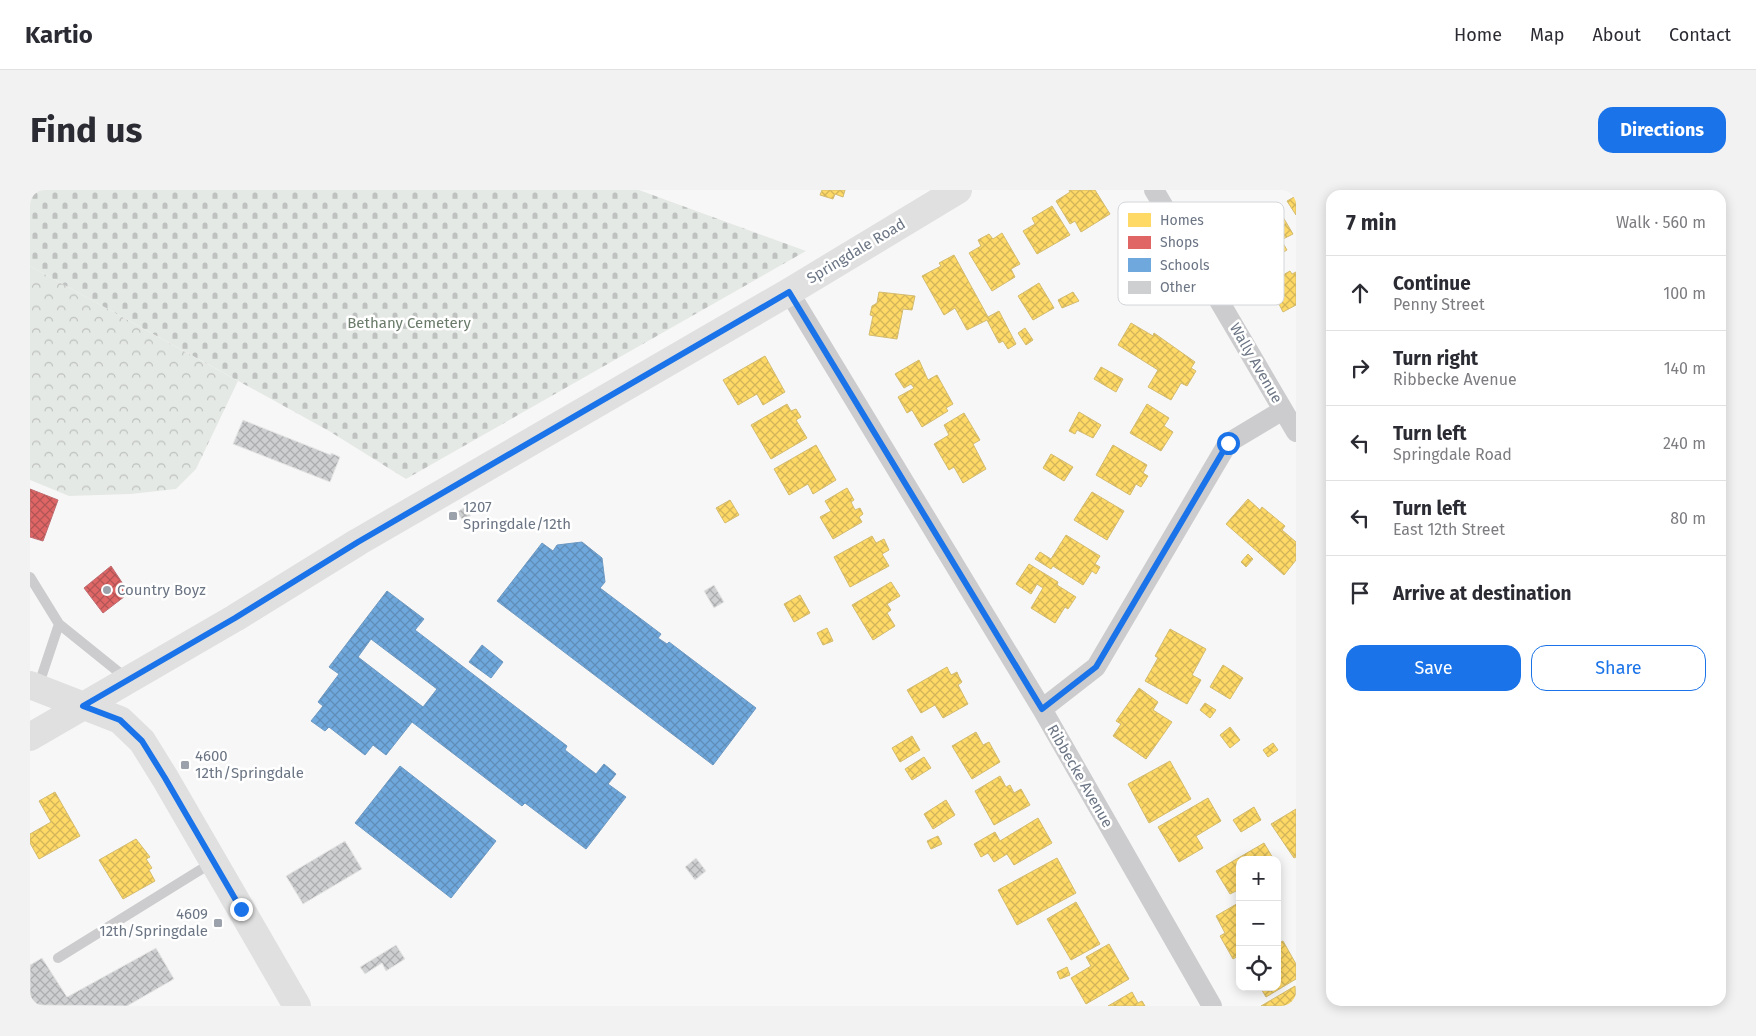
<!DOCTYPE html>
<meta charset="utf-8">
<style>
body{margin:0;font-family:"Fira Sans",sans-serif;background:#f2f2f3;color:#2b2b33}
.controls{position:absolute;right:15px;bottom:15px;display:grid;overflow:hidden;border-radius:10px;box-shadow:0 2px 12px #0003}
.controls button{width:45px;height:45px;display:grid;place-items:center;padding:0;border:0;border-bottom:1px solid #e1e1e2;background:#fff;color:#2b2b33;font:25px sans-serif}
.stop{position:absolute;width:15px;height:15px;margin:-11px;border:4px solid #1a73e8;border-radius:50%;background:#fff}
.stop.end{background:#1a73e8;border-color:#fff;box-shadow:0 1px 5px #0008}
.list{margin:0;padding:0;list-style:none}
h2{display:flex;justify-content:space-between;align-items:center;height:65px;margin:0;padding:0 20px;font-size:21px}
h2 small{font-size:16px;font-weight:400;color:#7c7c81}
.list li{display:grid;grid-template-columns:32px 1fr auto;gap:15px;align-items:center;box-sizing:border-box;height:75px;padding:0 20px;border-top:1px solid #e1e1e2}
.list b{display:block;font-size:19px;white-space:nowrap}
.list p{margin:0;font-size:16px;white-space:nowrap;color:#7c7c81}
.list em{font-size:16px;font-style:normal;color:#7c7c81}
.actions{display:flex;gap:10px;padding:15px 20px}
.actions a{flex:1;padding:11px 0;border:1px solid #1a73e8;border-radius:15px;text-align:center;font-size:18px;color:#1a73e8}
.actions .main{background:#1a73e8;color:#fff}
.icon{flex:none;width:28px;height:28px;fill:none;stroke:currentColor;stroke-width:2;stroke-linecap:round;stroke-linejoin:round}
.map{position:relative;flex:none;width:1266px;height:816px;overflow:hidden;border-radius:15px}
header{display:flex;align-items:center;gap:30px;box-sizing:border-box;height:70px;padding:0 25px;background:#fff;border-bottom:1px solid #e1e1e2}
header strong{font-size:24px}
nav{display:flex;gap:28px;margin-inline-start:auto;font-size:18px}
.intro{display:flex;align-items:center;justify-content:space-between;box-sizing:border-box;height:120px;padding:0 30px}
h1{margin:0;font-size:35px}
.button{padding:12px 22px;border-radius:15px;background:#1a73e8;color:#fff;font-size:18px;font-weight:700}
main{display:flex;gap:30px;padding:0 30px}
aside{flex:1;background:#fff;border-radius:15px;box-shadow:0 2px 12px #0003}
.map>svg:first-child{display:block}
.forest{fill:url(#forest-crowns)}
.cemetery{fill:url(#cemetery-stones)}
.homes{fill:url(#homes-cross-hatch);stroke:#d3bb6f}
.shops{fill:url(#shops-cross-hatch);stroke:#bd6a6f}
.schools{fill:url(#schools-cross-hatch);stroke:#6e99c2;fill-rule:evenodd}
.building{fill:url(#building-cross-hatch);stroke:#e6e6e6}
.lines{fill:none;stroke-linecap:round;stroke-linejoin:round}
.lane{stroke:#ccccce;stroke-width:10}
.street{stroke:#ccccce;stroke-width:20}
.secondary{stroke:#e0e0e1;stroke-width:28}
.route{stroke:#1a73e8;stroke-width:6}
.poi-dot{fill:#9ca2ac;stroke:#fff;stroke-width:2}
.labels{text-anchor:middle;stroke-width:5;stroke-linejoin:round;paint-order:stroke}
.street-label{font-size:15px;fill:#6b7584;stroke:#fff}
.park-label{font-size:15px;fill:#6a7b69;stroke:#fff}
.poi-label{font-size:15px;fill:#6b7584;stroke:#fff;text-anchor:start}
.key{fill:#fff;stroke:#d3d6da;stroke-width:1}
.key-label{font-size:14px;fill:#6b7584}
</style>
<header>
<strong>Kartio</strong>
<nav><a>Home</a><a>Map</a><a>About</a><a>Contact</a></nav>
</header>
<div class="intro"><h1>Find us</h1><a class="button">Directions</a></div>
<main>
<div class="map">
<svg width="1266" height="816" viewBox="0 0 1266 816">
<defs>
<pattern id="forest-crowns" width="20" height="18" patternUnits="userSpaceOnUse" patternTransform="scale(1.25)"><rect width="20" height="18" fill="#e5e9e5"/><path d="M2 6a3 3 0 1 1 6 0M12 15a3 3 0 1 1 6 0" fill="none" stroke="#bec1bf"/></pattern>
<pattern id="cemetery-stones" width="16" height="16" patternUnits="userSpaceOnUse" patternTransform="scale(1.25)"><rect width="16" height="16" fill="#e5e9e5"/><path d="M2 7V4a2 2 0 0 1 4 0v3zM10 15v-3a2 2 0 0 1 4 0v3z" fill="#bec1bf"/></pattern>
<pattern id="homes-cross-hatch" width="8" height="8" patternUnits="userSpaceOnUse" patternTransform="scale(1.25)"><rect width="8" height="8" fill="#ffd966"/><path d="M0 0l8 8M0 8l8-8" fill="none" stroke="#d2b55a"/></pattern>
<pattern id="shops-cross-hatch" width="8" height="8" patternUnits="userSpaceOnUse" patternTransform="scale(1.25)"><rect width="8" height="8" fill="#e06666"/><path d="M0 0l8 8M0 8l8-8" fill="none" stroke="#b05556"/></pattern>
<pattern id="schools-cross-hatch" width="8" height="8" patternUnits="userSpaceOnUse" patternTransform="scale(1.25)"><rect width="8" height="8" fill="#6fa8dc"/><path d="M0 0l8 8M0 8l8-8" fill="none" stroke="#5f8db8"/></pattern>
<pattern id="building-cross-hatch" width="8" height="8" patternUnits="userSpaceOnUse" patternTransform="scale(1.25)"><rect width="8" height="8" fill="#cecfd0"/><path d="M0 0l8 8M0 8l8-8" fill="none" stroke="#abadae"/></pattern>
</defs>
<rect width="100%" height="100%" fill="#f7f7f7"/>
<path class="forest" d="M 0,76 L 208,191 L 166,279 L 146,299 L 101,304 L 39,306 L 0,290 Z"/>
<path class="cemetery" d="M 0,0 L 609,0 L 776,61 L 376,289 L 299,241 L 0,76 Z"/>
<path class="homes" d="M 792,0 L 815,0 L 813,7 L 805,4 L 803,9 L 790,5 Z
M 1039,0 L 1065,0 L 1080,24 L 1051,42 L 1045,31 L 1040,34 L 1026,11 L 1040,2 Z
M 1266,6 L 1266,25 L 1257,11 Z
M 1022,16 L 1040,45 L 1007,64 L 993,41 L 1005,34 L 1002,28 Z
M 1253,27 L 1263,44 L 1251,50 L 1257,60 L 1224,79 L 1208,51 Z
M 972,43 L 990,74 L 981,79 L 985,87 L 962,101 L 939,63 L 951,56 L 948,50 L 959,44 L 963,49 Z
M 924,65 L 958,127 L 969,121 L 986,154 L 978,159 L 973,151 L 969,153 L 957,130 L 937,140 L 925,118 L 914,125 L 892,86 L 911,76 L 909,73 Z
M 1260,81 L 1262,84 L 1266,82 L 1266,115 L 1253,122 L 1246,108 L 1242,110 L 1239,106 L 1242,104 L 1237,94 Z
M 1009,93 L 1024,118 L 1003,130 L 988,106 Z
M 849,102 L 885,106 L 882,120 L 873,119 L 867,149 L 839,145 L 843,126 L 840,125 L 842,116 L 847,113 Z
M 1043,102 L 1049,111 L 1032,118 L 1028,110 Z
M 1101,133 L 1123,146 L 1124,143 L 1165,172 L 1161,178 L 1166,181 L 1157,196 L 1151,193 L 1141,210 L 1118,197 L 1128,180 L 1088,155 Z
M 995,138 L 1003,150 L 996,155 L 988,143 Z
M 735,166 L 755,202 L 733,215 L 727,204 L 708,215 L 693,190 Z
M 889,170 L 898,190 L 907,185 L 923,214 L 916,218 L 918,221 L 892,237 L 882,220 L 877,223 L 868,207 L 884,198 L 881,194 L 874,198 L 865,184 Z
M 1071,177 L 1093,189 L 1086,202 L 1064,189 Z
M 757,214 L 761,221 L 766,219 L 771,227 L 766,230 L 777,248 L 741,269 L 721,235 Z
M 1117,214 L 1139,228 L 1134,236 L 1143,242 L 1131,261 L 1100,243 Z
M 1049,222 L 1071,235 L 1063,248 L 1047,240 L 1045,244 L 1039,241 Z
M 934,223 L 950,250 L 943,254 L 956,279 L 933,293 L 924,277 L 919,280 L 904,254 L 919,245 L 914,235 Z
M 786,255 L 806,290 L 783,304 L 778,294 L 759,305 L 744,279 Z
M 1083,255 L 1117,275 L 1113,283 L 1118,286 L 1111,297 L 1106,294 L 1100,305 L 1066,285 Z
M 1021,264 L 1043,277 L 1034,291 L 1013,278 Z
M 817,298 L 824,310 L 821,312 L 825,320 L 830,318 L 833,324 L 829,327 L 832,332 L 803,349 L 790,327 L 801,321 L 795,311 Z
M 1062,302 L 1094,321 L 1077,350 L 1044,330 Z
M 1218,309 L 1230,320 L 1232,317 L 1255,336 L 1252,340 L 1266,352 L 1266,370 L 1254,385 L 1196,334 Z
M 700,310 L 709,325 L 695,333 L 686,318 Z
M 1036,345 L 1070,366 L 1065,374 L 1070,377 L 1066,384 L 1062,381 L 1053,395 L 1023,376 L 1021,379 L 1005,369 L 1010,362 L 1021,369 Z
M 842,346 L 846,353 L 854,349 L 859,360 L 852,364 L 859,376 L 820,397 L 804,367 Z
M 1218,364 L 1223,369 L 1216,377 L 1211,372 Z
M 999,374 L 1028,392 L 1027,395 L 1046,407 L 1038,419 L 1035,417 L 1025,433 L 1001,418 L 1013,398 L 1007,394 L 1001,404 L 986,394 Z
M 861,392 L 870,406 L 857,414 L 861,420 L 857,423 L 865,436 L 843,450 L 822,415 Z
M 770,405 L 780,423 L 764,432 L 754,414 Z
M 797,438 L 803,451 L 793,455 L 787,443 Z
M 1140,439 L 1176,459 L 1162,485 L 1171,490 L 1157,514 L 1115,491 L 1128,468 L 1125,466 Z
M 1193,475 L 1213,488 L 1200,509 L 1180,497 Z
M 917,477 L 921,485 L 927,482 L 929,487 L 932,492 L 928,495 L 938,514 L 913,528 L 905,515 L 891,523 L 877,500 Z
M 1109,498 L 1128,512 L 1123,520 L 1142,532 L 1116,569 L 1083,546 L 1091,534 L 1086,531 Z
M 1175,513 L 1186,520 L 1180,528 L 1170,520 Z
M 1200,537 L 1210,550 L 1200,558 L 1190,545 Z
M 946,542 L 953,555 L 959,552 L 970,572 L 942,589 L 922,556 Z
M 882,546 L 890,560 L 870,572 L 862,558 Z
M 1243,553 L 1248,560 L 1238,567 L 1233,560 Z
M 894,567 L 901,578 L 882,590 L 875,579 Z
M 1140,571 L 1161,609 L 1119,633 L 1098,594 Z
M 970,586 L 976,597 L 980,595 L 984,603 L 991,599 L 1000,615 L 964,635 L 945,601 Z
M 25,602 L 50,646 L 9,669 L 0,653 L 0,644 L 21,632 L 9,611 Z
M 1178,608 L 1191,631 L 1166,646 L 1173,658 L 1149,672 L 1128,637 Z
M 916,610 L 925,625 L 903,639 L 894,624 Z
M 1224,617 L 1231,630 L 1211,642 L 1203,630 Z
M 1266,619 L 1266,667 L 1264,668 L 1241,634 Z
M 1008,628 L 1022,653 L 984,675 L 977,664 L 964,672 L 958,663 L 951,667 L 944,654 L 965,642 L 970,651 Z
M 908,646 L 912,654 L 901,659 L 897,651 Z
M 106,649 L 120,667 L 116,669 L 122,678 L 119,680 L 125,691 L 93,709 L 69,670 Z
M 1234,653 L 1244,670 L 1210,670 L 1210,699 L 1200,704 L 1186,681 Z
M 1027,668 L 1046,703 L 987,735 L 968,700 Z
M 1046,712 L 1070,754 L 1041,770 L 1017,729 Z
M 1210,712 L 1210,765 L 1203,769 L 1190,746 L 1195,743 L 1186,726 Z
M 1253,751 L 1266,774 L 1266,789 L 1236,807 L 1230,797 L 1247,797 L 1247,754 Z
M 1079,754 L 1099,789 L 1056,814 L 1041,788 L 1061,776 L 1056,767 Z
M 1037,777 L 1040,785 L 1030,789 L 1027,782 Z
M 1265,796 L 1266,816 L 1231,816 Z
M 1102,802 L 1108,813 L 1112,811 L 1115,816 L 1078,816 Z"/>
<path class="shops" d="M 0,299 L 28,310 L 13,351 L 0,347 Z
M 81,376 L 99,403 L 73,423 L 54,398 Z"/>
<path class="schools" d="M 552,352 L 572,368 L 575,392 L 570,398 L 631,444 L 628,448 L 637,454 L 639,452 L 726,518 L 683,575 L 467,411 L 512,353 L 523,361 L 527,355 Z
M 357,401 L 394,429 L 385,440 L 537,556 L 535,560 L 566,584 L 574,574 L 586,584 L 578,594 L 596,607 L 556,659 L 495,613 L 492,616 L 382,532 L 356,565 L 343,555 L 335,565 L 299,537 L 295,541 L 281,531 L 293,516 L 288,512 L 309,484 L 299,477 ZM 341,449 L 407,499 L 393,517 L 328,467 Z
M 452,455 L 473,472 L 461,488 L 439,472 Z
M 370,576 L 466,651 L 421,708 L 325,633 Z"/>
<path class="building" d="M 213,230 L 301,265 L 301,263 L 310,267 L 300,292 L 203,254 Z
M 435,317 L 441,325 L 433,331 L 427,322 Z
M 684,395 L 694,412 L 684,418 L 674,401 Z
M 315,651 L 332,679 L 273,714 L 256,686 Z
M 666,668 L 676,681 L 665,690 L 655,677 Z
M 366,755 L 375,769 L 356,781 L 352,773 L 335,784 L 330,777 Z
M 126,758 L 144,789 L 97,816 L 0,815 L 0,775 L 12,768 L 37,807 Z"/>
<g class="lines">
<path class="lane" d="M 0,387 L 29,434 L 96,488
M 8,497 L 29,434
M 28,768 L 183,672"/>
<path class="street" d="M 1124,0 L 1266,242
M 759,102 L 1012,519 L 1182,816
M 1012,519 L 1066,477 L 1198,253 L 1253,220"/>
<path class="secondary" d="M 0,495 L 90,530 L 112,551 L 135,588 L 267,816
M 0,547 L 205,428 L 328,352 L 759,102 L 928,0"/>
</g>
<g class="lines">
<path class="route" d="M 211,719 L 135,588 L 112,551 L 90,530 L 53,516 L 205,428 L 328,352 L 759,102 L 1012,519 L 1066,477 L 1198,253"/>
</g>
<g class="poi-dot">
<rect x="418" y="321" width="10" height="10" rx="2.5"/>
<circle cx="77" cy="400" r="5"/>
<rect x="150" y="570" width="10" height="10" rx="2.5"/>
<rect x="183" y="728" width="10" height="10" rx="2.5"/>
</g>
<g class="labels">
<g class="street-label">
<text transform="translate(826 61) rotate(-31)" y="5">Springdale Road</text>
<text transform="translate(1226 173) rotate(60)" y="5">Wally Avenue</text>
<text transform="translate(1050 586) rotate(60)" y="5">Ribbecke Avenue</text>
</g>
<g class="park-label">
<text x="379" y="138">Bethany Cemetery</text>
</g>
<g class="poi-label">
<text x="433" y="322">1207<tspan x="433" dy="17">Springdale/12th</tspan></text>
<text x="87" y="405">Country Boyz</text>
<text x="165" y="571">4600<tspan x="165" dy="17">12th/Springdale</tspan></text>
<text x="178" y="729" text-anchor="end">4609<tspan x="178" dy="17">12th/Springdale</tspan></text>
</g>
</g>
<rect x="1088" y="12" width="166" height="103" rx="8" class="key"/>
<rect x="1098" y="23" width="23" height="14" fill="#ffd966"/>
<rect x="1098" y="46" width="23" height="13" fill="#e06666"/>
<rect x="1098" y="68" width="23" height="14" fill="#6fa8dc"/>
<rect x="1098" y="91" width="23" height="13" fill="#cecfd0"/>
<g class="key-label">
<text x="1130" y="35">Homes</text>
<text x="1130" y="57">Shops</text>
<text x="1130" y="80">Schools</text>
<text x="1130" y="102">Other</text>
</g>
</svg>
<div class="controls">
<button>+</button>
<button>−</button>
<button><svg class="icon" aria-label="locate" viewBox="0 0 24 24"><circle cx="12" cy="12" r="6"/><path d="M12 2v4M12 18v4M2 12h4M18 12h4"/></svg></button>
</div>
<div class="stop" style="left:1198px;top:253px"></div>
<div class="stop end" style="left:211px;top:719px"></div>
</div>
<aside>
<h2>7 min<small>Walk · 560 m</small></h2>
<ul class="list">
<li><svg class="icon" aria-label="ahead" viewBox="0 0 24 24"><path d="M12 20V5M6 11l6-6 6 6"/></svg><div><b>Continue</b><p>Penny Street</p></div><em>100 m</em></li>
<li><svg class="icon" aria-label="right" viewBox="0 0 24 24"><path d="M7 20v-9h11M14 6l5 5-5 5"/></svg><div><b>Turn right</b><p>Ribbecke Avenue</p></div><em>140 m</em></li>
<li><svg class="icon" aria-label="left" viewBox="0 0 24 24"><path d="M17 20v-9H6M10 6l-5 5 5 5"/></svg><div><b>Turn left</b><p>Springdale Road</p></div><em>240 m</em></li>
<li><svg class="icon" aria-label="left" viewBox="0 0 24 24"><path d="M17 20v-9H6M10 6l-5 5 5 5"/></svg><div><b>Turn left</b><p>East 12th Street</p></div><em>80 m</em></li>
<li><svg class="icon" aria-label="arrive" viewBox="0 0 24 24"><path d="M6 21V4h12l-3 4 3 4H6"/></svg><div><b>Arrive at destination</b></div></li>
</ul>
<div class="actions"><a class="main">Save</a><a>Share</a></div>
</aside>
</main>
